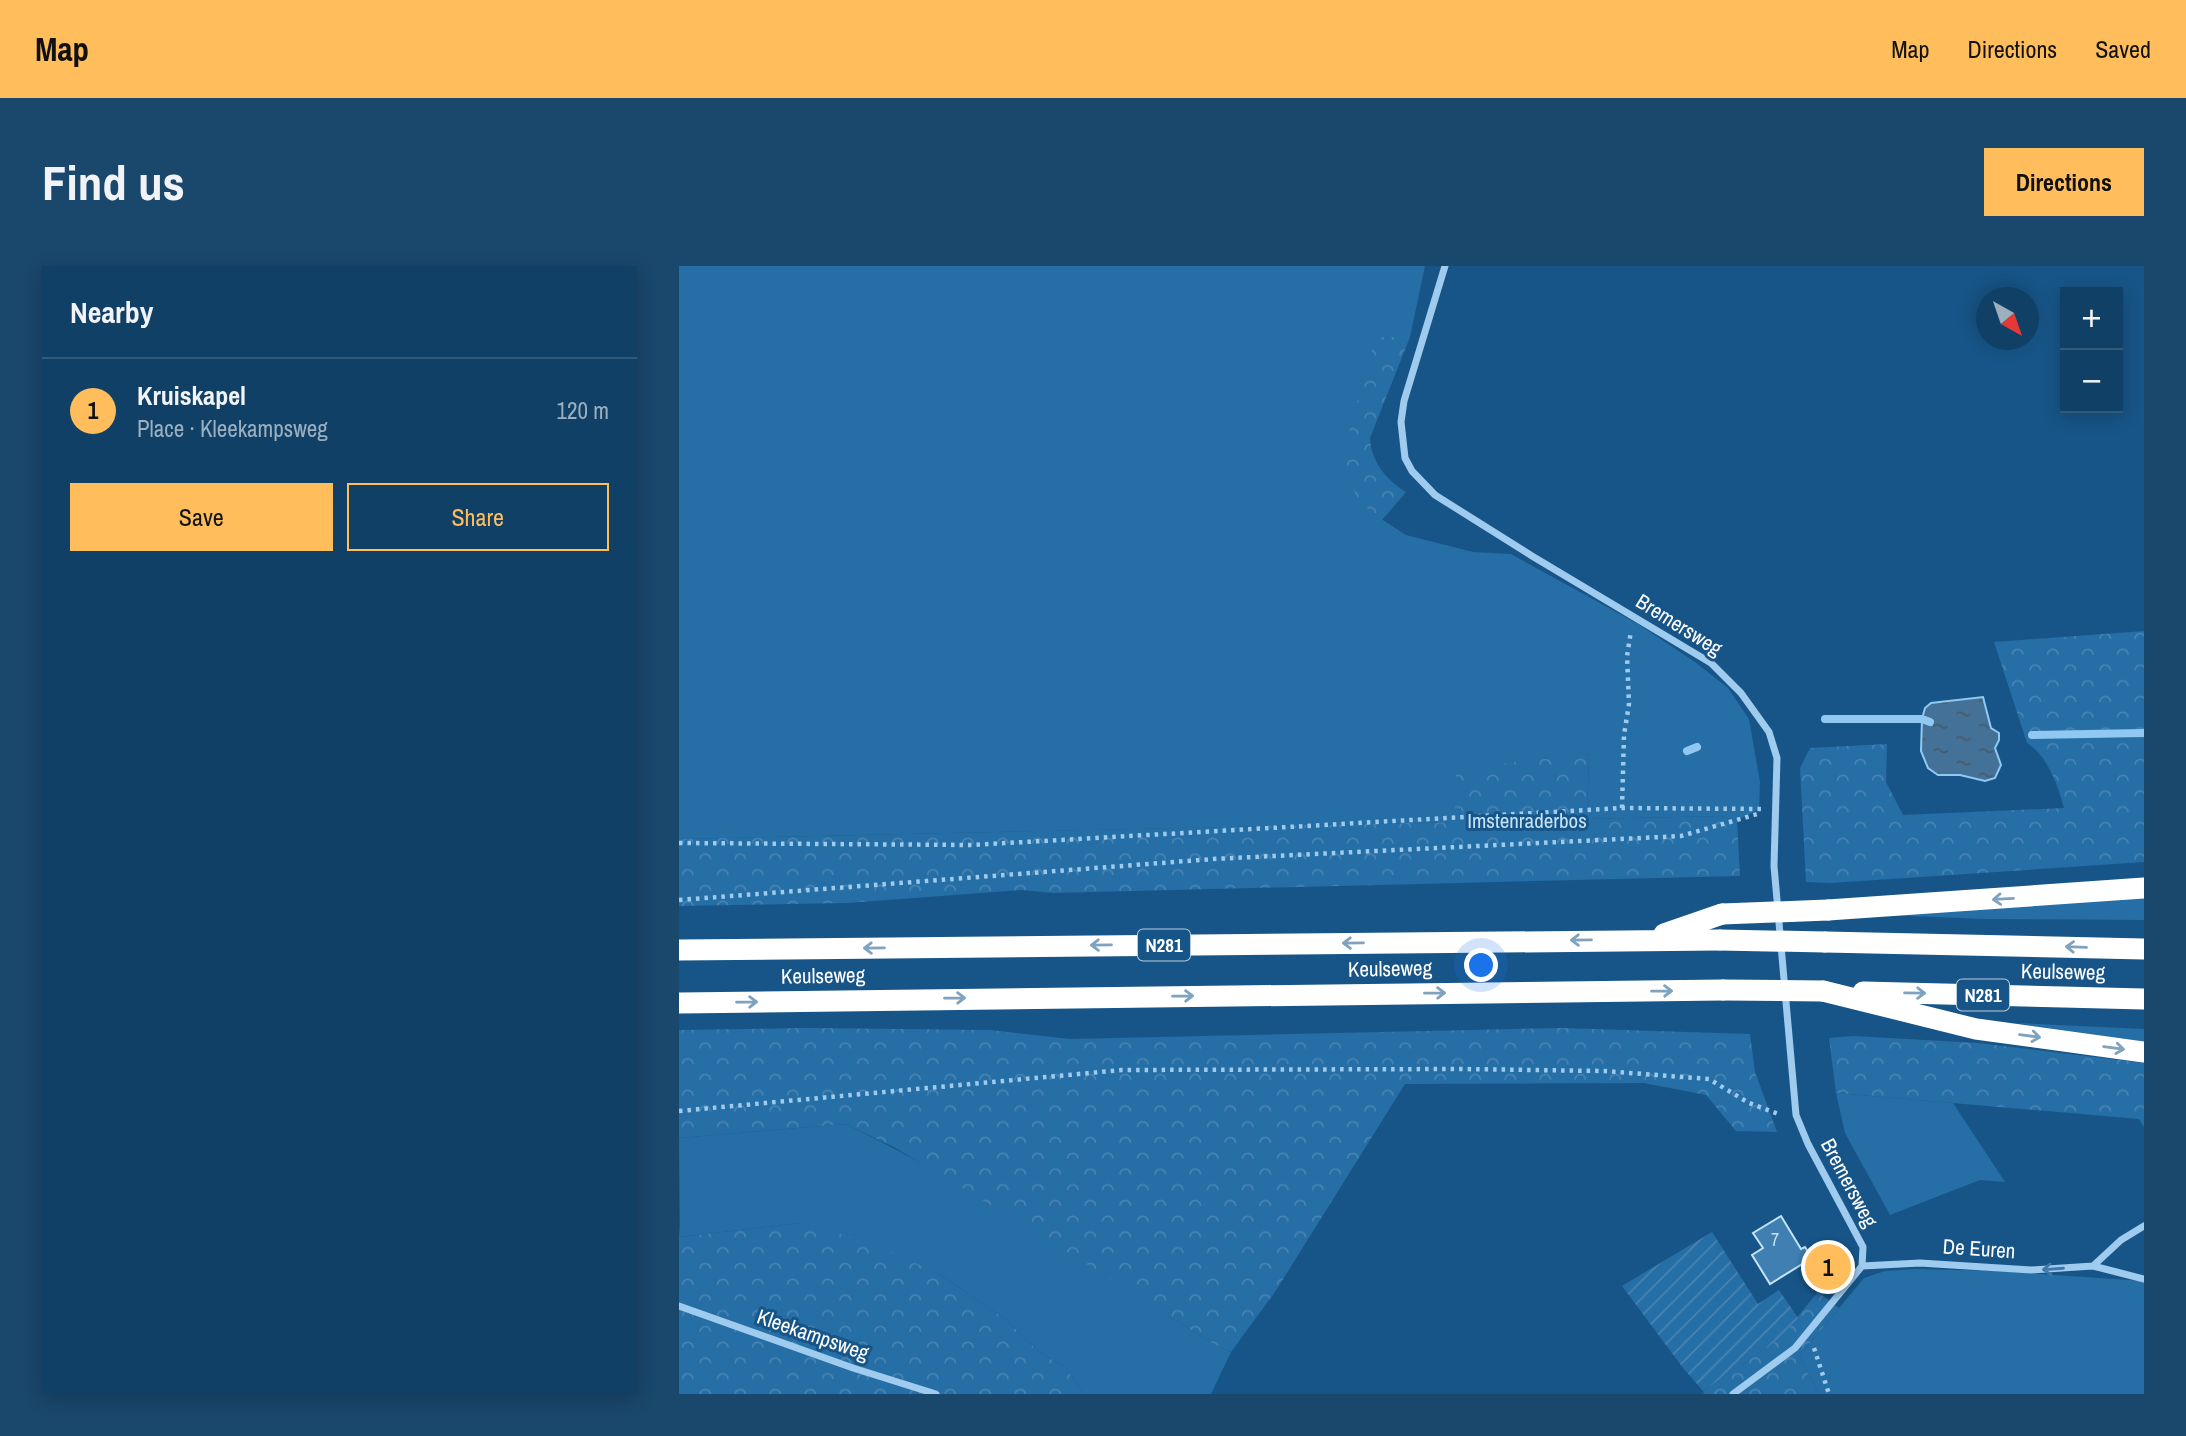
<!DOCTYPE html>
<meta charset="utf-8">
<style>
body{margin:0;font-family:"Archivo Narrow",sans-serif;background:#1a476c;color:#f1f3f6}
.controls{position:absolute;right:21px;top:21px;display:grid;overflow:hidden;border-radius:0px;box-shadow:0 4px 18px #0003}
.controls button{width:63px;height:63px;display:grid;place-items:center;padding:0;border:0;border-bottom:2px solid #30597a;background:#114066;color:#f1f3f6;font:35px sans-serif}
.compass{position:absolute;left:1297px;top:21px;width:63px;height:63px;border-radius:50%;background:#114066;box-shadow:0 4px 18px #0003;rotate:140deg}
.you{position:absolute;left:803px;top:700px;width:24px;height:24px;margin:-18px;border:5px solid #fff;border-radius:50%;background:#1a73e8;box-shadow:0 0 0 10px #1a73e833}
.badge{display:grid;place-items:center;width:46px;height:46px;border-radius:50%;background:#ffbd5b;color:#111;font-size:23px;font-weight:700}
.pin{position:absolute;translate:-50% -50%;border:4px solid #fff;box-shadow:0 2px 7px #0006}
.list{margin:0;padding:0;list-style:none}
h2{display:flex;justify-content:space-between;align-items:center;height:91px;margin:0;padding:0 28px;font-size:30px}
h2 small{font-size:23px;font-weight:400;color:#9cafbf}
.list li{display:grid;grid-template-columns:46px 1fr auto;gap:21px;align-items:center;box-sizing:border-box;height:105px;padding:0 28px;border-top:2px solid #30597a}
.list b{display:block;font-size:26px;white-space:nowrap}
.list p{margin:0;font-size:23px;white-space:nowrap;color:#9cafbf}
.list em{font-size:23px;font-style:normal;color:#9cafbf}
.actions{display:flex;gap:14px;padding:21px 28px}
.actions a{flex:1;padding:16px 0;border:2px solid #ffbd5b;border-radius:0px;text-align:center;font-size:24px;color:#ffbd5b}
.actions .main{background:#ffbd5b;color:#111}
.map{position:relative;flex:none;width:1465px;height:1128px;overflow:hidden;border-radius:0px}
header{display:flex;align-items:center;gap:42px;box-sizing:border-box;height:98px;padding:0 35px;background:#ffbd5b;color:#111}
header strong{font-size:33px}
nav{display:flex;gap:38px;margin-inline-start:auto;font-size:24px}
.intro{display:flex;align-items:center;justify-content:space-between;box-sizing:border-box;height:168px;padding:0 42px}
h1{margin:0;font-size:49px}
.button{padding:18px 32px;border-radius:0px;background:#ffbd5b;color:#111;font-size:24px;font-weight:700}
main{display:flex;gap:42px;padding:0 42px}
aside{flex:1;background:#114066;border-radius:0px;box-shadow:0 4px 18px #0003}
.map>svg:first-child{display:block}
.green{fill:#266ea6}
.forest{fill:url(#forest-crowns)}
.garden{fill:url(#garden-furrows)}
.water{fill:url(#water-ripples);stroke:#90c8f1;stroke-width:2}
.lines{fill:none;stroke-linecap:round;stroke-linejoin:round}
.stream{stroke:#90c8f1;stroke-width:8}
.building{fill:#3f7fb2;stroke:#c4e3fa;stroke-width:2}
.path{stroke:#9ecbee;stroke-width:4.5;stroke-dasharray:3.5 5;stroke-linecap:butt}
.street{stroke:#9ecbee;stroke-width:7}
.highway{stroke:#fff;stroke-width:21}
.highway-bridge{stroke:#fff;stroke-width:21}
.oneway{stroke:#7fa2be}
.oneway2{stroke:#4078a7}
.labels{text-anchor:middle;stroke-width:6;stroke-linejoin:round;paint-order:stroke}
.number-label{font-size:18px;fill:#cfdfec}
.shield{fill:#175588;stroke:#b9ccdb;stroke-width:2}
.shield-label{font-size:19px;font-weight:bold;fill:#fff}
.street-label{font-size:21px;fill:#fff;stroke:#175588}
.park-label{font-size:21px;fill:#c4e3fa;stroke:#175588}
</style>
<header>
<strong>Map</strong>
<nav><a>Map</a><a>Directions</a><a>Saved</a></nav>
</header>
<div class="intro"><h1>Find us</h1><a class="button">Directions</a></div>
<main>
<aside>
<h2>Nearby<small></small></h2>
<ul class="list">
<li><span class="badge">1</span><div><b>Kruiskapel</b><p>Place · Kleekampsweg</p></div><em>120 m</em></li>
</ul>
<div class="actions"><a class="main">Save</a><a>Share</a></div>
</aside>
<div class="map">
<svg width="1465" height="1128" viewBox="0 0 1465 1128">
<defs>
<pattern id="forest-crowns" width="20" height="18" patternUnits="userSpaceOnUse" patternTransform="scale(1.75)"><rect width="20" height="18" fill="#266ea6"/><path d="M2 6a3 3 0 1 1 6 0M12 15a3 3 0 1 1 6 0" fill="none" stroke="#4784b3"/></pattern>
<pattern id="garden-furrows" width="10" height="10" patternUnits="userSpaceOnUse" patternTransform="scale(1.75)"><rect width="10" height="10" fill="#266ea6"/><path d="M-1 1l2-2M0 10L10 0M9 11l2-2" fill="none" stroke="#4784b3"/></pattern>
<pattern id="water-ripples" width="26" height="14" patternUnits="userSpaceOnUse" patternTransform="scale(1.75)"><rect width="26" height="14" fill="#447197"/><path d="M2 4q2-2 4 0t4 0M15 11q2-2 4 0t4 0" fill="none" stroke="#495b6a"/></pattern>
</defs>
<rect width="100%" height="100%" fill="#175588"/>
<path class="green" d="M 0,0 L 746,0 L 731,71 L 696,72 L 666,185 L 693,247 L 727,269 L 794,286 L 832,288 L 959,358 L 1016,396 L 1049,422 L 1070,453 L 1081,516 L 1080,543 L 1058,555 L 1043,550 L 908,553 L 910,488 L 777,507 L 777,556 L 0,573 Z
M 1465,628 L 1465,654 L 1305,653 L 1207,649 Z
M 1337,757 L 1465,763 L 1465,776 Z
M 1157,827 L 1274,837 L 1326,916 L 1301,914 L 1211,949 L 1166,867 Z
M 166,858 C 294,919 413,1002 533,1077 L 552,1086 L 532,1128 L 405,1128 L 387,1102 L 360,1086 L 326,1053 L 260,1008 L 121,957 L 1,971 L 0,872 Z
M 1235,1003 L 1317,1005 L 1465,1015 L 1465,1128 L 1140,1128 L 1120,1090 L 1185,1012 L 1206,1005 Z"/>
<path class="forest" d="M 696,71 L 731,71 L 691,172 C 692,195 707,214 727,226 L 703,254 L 693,247 L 677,230 L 668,209 L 665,185 Z
M 1465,365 L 1465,596 L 1152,617 L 1127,616 L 1121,502 L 1131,482 L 1208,478 L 1207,516 L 1224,549 L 1385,542 C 1379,520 1369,490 1348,477 L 1315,376 Z
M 910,488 L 908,553 L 1043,550 L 1058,555 L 1061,610 L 374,627 L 343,624 L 168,637 L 0,640 L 0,573 L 776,556 L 777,507 L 785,502 Z
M 127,762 L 311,764 L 391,773 L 882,762 L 1071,768 L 1076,806 L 1098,866 L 1057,865 L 1027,829 L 965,817 L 726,818 L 596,1026 L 552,1086 L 533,1077 L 345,959 L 215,881 L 166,858 L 0,872 L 0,764 Z
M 1174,770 L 1299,777 L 1465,797 L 1465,861 L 1460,853 L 1157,827 L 1150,772 Z
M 121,957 L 193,977 L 260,1008 L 326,1053 L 360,1086 L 387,1102 L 405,1128 L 0,1128 L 0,960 L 1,971 Z
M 1139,1026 L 1160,1042 L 1120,1090 L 1140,1128 L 1025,1128 L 1024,1125 L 1100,1073 Z"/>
<path class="garden" d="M 1033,966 L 1079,1038 L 1100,1024 L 1119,1052 L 1100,1073 L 1024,1125 L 1004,1102 L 943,1020 Z"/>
<path class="water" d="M 1304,431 L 1312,462 L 1320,467 L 1320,474 L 1316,482 L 1322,499 L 1316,512 L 1306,515 L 1281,509 L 1259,509 L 1249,502 L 1242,485 L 1243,453 L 1246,442 L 1252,437 Z"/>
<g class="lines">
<path class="stream" d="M 1146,453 L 1243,453 L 1251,456
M 1353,469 L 1465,467
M 1008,485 L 1018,481"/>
</g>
<path class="building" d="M 1102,950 L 1122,983 L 1126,981 L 1133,992 L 1091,1018 L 1073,989 L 1084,982 L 1074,967 Z
M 1155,994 L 1156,1006 L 1144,1008 L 1143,995 Z"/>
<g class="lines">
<path class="path" d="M 943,542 L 945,469 L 950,438 L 948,390 L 952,365
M 0,577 L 293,579 L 943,542 L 1083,543
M 0,634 L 534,593 L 1002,570 L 1082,547
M 0,845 L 443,804 L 783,803 L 925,805 L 1030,813 L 1070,837 L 1102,849
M 1135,1082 L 1150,1128"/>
<path class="street" d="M 766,0 L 725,135 L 722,156 L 726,192 L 733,205 L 756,229 L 853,290 L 1032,397 L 1062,427 L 1090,466 L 1098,492 L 1095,600 L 1117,849 L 1129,878 L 1184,981 L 1183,1000
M 1183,1000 L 1241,997 L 1352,1004 L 1414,1000 L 1465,1013
M 1414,1000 L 1442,974 L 1465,960
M 0,1040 L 174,1102 L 257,1128
M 1054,1128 L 1116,1082 L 1183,1000"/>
<path class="highway" d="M 1149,644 L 1465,622
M 985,668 L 1043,648
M 1146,676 L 1465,683
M 0,684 L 1041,674
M 1144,725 L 1297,763 L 1465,786
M 1184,726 L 1465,733
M 0,737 L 1044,724"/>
<path class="highway-bridge" d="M 1043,648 L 1149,644
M 1041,674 L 1146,676
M 1044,724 L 1144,725"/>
</g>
<defs><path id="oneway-shaft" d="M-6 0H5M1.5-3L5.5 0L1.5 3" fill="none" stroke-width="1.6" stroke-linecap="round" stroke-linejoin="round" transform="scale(1.75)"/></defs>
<g class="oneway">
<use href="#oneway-shaft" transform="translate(1324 633) rotate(177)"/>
<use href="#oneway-shaft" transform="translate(902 674) rotate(179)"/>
<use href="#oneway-shaft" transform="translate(674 677) rotate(179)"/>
<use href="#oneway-shaft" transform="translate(422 679) rotate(179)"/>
<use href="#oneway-shaft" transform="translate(1397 681) rotate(-178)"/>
<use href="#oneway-shaft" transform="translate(195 682) rotate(179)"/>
<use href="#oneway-shaft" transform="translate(983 725) rotate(-1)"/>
<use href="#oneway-shaft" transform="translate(756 727) rotate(-1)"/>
<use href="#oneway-shaft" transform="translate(1236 727) rotate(1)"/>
<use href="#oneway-shaft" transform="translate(504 730) rotate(-1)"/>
<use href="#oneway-shaft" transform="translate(276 732) rotate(-1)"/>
<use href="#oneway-shaft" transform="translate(68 736) rotate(-1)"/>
<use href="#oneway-shaft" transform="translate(1351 770) rotate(7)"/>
<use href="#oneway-shaft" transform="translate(1435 782) rotate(8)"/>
</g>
<use class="oneway2" href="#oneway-shaft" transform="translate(1374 1003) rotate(176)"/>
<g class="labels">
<g class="number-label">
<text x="1096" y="980">7</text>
</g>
<g class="shield">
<rect x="459" y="663.5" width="52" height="31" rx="5"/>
<rect x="1278" y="713.5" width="52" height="31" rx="5"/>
</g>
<g class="shield-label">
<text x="485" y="686">N281</text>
<text x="1304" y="736">N281</text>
</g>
<g class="street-label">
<text transform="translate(1000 359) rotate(32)" y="7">Bremersweg</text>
<text transform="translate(711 703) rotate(-1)" y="7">Keulseweg</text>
<text transform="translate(1384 706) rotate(1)" y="7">Keulseweg</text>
<text transform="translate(144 710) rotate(-1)" y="7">Keulseweg</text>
<text transform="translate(1170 917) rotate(62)" y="7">Bremersweg</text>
<text transform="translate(1300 983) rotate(4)" y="7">De Euren</text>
<text transform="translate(134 1069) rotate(19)" y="7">Kleekampsweg</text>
</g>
<g class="park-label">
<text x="848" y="562">Imstenraderbos</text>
</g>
</g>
</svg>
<div class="controls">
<button>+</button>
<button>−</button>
</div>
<svg class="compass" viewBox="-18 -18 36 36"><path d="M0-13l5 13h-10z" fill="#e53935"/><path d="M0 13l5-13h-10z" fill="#9cafbf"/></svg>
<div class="you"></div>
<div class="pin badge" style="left:1149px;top:1001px">1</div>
</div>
</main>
